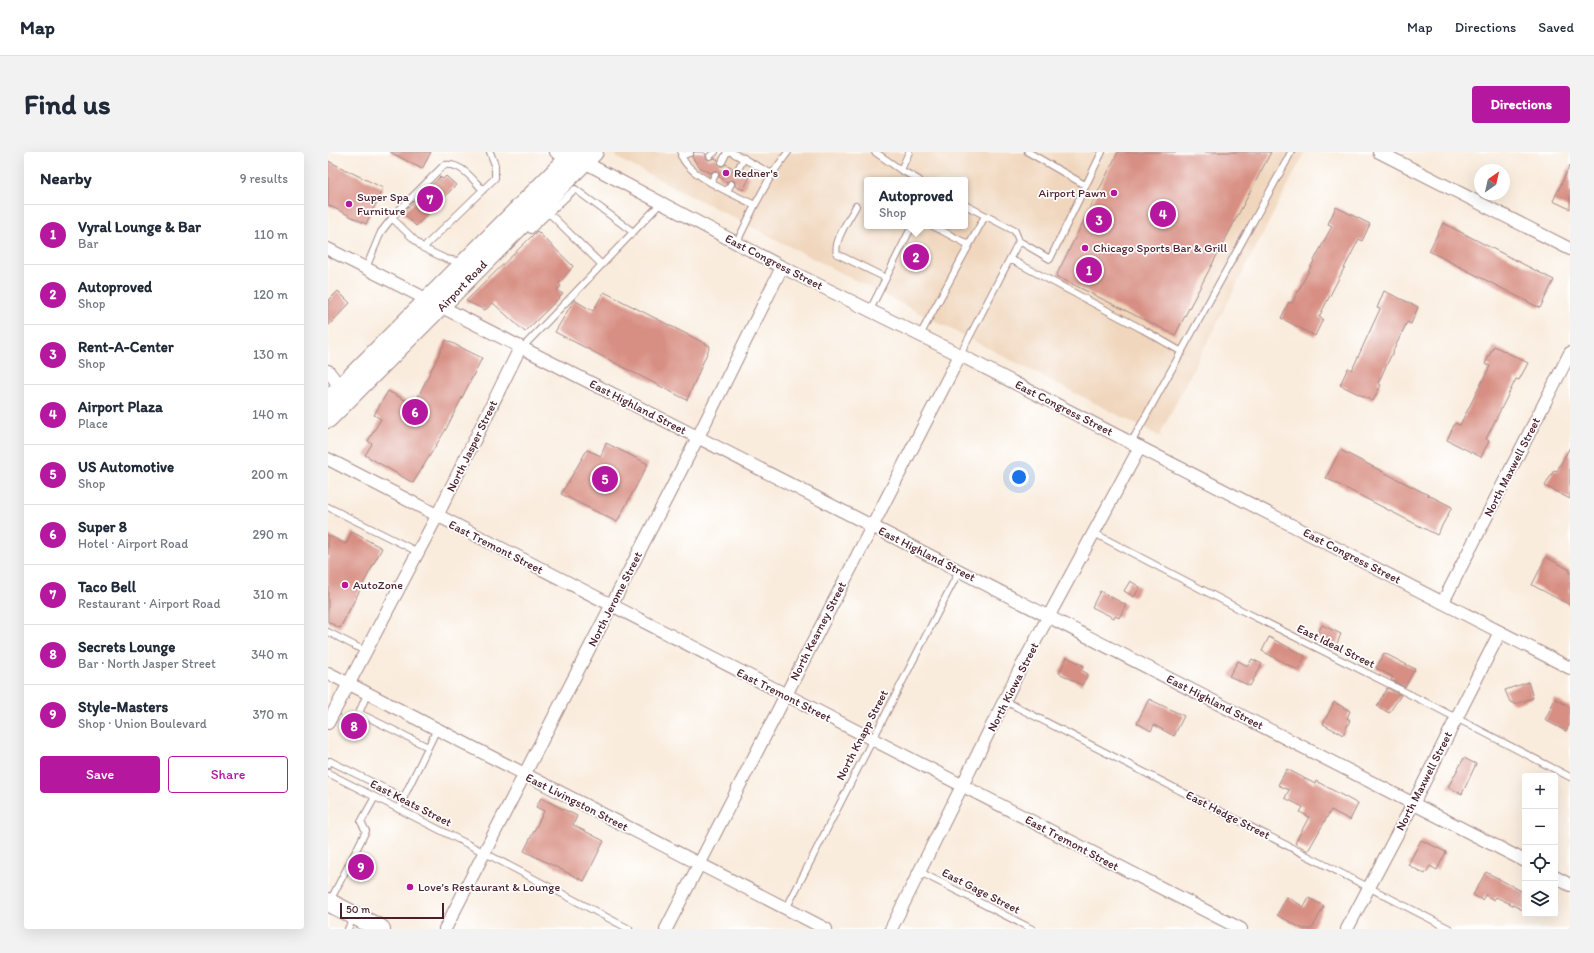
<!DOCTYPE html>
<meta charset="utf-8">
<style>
body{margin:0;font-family:Itim,sans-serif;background:#f2f2f3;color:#1f2937}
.controls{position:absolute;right:12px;bottom:12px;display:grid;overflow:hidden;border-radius:4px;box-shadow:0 4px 16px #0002}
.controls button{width:36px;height:36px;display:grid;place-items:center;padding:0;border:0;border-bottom:1px solid #e0e1e3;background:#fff;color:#1f2937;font:20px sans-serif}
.compass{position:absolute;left:1146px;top:12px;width:36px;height:36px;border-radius:50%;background:#fff;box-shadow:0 4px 16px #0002;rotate:34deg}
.scale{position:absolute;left:12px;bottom:10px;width:104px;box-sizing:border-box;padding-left:4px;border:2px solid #4a1f2b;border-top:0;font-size:11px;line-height:14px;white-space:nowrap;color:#4a1f2b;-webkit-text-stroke:3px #fff;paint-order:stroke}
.you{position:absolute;left:691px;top:325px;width:14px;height:14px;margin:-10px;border:3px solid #fff;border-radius:50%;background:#1a73e8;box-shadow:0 0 0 6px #1a73e833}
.badge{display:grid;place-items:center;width:26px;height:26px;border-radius:50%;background:#b5179e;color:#fff;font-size:13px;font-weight:700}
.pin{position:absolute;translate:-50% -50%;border:2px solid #fff;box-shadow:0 1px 4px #0006}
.popup{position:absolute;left:536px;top:25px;width:104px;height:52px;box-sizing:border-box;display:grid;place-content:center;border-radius:4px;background:#fff;filter:drop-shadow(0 1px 3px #0005);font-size:13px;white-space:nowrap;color:#747a83}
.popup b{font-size:15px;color:#1f2937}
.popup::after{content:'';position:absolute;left:50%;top:100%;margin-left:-8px;border:8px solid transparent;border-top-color:#fff}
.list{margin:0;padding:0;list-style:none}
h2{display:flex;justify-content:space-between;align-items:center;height:52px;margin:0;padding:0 16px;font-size:17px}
h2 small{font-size:13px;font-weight:400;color:#747a83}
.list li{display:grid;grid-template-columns:26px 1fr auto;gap:12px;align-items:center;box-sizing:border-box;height:60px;padding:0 16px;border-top:1px solid #e0e1e3}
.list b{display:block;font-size:15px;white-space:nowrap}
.list p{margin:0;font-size:13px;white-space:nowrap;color:#747a83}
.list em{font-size:13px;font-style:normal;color:#747a83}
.actions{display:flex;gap:8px;padding:12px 16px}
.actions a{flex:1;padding:9px 0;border:1px solid #b5179e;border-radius:4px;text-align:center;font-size:14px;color:#b5179e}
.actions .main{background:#b5179e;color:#fff}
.icon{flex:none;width:22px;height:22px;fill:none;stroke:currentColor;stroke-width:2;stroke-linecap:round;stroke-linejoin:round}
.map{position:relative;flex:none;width:1242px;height:777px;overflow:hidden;border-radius:4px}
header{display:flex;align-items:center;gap:24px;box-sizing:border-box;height:56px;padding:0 20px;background:#fff;border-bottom:1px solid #e0e1e3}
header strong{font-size:19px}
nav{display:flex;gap:22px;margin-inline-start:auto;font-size:14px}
.intro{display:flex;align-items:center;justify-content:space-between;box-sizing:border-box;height:96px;padding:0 24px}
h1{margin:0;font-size:28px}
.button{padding:10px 18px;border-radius:4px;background:#b5179e;color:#fff;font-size:14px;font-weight:700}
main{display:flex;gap:24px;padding:0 24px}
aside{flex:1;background:#fff;border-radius:4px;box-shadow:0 4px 16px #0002}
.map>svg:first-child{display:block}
.built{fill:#f0d6bc;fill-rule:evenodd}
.building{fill:#d88f83}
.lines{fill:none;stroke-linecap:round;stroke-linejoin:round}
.lane-casing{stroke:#a28684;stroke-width:8}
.street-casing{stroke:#a28684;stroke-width:14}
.primary-casing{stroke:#a28684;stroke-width:20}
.lane{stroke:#fff;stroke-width:6}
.street{stroke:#fff;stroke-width:12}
.primary{stroke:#fff;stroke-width:18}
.poi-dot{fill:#b5179e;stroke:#fff;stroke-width:1.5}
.labels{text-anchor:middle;stroke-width:3.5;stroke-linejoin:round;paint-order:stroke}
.poi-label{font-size:12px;fill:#4a1f2b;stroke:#fff;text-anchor:start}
.street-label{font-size:12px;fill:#4a1f2b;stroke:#fff}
</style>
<header>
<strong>Map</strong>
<nav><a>Map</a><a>Directions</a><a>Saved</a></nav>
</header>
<div class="intro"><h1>Find us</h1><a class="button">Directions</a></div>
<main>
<aside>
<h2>Nearby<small>9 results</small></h2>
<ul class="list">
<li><span class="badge">1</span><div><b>Vyral Lounge &amp; Bar</b><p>Bar</p></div><em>110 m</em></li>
<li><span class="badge">2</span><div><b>Autoproved</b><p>Shop</p></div><em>120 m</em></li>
<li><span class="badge">3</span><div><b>Rent-A-Center</b><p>Shop</p></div><em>130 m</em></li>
<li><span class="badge">4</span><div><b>Airport Plaza</b><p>Place</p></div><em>140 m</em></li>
<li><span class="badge">5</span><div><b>US Automotive</b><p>Shop</p></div><em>200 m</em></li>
<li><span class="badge">6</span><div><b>Super 8</b><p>Hotel · Airport Road</p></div><em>290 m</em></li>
<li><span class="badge">7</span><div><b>Taco Bell</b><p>Restaurant · Airport Road</p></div><em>310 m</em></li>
<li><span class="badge">8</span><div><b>Secrets Lounge</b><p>Bar · North Jasper Street</p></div><em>340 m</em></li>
<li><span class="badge">9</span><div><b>Style-Masters</b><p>Shop · Union Boulevard</p></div><em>370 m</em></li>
</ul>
<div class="actions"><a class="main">Save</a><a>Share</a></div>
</aside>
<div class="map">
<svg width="1242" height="777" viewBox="0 0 1242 777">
<rect width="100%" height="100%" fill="#fff"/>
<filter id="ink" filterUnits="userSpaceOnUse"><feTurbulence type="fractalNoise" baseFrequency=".025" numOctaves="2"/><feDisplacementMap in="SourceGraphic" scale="8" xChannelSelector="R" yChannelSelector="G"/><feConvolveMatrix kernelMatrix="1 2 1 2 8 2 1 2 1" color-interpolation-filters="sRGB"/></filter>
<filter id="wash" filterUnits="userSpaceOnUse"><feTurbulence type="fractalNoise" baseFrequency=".012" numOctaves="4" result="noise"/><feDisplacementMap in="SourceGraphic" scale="16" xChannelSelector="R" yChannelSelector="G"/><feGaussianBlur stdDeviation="0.9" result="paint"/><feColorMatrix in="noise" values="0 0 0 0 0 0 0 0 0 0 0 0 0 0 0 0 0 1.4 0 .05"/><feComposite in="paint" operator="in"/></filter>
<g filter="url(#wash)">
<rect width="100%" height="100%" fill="#f9ecdd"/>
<path class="built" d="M 288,0 L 977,0 L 831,284 L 289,6 ZM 539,28 L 637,28 L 637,74 L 539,74 Z"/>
<g id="blocks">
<path class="building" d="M 62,0 L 103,0 L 94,17 Z
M 366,0 L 374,0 L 378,2 L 378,5 L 380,8 L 386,6 L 390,8 L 392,14 L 395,14 L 398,12 L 405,16 L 405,20 L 407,23 L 411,23 L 413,21 L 422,25 L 415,38 L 407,34 L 407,30 L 405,28 L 399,30 L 391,25 L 391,22 L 389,19 L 386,19 L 383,21 L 371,15 L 364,5 Z
M 790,0 L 943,0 L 847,183 L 728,124 Z
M 0,9 L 55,36 L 38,72 L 0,53 Z
M 1242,13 L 1242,57 L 1225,49 Z
M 118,24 L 128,33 L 88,74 L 75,61 L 112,25 L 115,27 Z
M 1008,55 L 1042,72 L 1034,89 L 1031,87 L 991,165 L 995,167 L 987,184 L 953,166 L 961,150 L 964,151 L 1004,74 L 1000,72 Z
M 1115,71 L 1226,128 L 1212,156 L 1101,99 Z
M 209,79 L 245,114 L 231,132 L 233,134 L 229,138 L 235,142 L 197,180 L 165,151 L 157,158 L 138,149 Z
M 10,139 L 22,151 L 0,174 L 0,149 Z
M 1056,139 L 1090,155 L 1083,172 L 1079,170 L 1050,231 L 1053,233 L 1045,249 L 1012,233 L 1020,216 L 1024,218 L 1052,157 L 1049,156 Z
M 276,140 L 382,194 L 359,248 L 227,180 L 246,148 L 265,159 Z
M 118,188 L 154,206 L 118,277 L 85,331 L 37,303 L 44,292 L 40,289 L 53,267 L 46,263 L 60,239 L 86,253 Z
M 1166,194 L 1200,211 L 1191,228 L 1188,227 L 1158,287 L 1161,289 L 1153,305 L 1119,288 L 1127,271 L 1132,273 L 1162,214 L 1157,212 Z
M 278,291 L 320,312 L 289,370 L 233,342 L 259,298 L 273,304 Z
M 1242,295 L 1242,347 L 1217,334 L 1226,318 L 1229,319 Z
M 1012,298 L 1124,355 L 1109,383 L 998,326 Z
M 24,380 L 54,396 L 12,476 L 0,470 L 0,383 L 18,392 Z
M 1218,405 L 1242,418 L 1242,453 L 1204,433 Z
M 802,429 L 812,435 L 806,445 L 796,439 Z
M 772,439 L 798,453 L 791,466 L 787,464 L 786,466 L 764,455 Z
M 994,473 L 1013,482 L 1008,494 L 988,485 Z
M 941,485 L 977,504 L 970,518 L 934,499 Z
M 1056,501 L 1087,517 L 1077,535 L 1063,528 L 1065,525 L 1048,516 Z
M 739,505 L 756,514 L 753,518 L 760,522 L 754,533 L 731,521 Z
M 924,507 L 934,512 L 922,534 L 901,524 L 910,509 L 920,514 Z
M 1200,530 L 1205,546 L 1187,552 L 1182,550 L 1177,538 Z
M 1059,536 L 1073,543 L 1061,561 L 1049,554 Z
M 821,547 L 856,564 L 846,584 L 826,573 L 823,579 L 809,571 Z
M 1227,547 L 1242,555 L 1242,571 L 1238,579 L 1217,568 Z
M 1006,550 L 1022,559 L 1019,566 L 1022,568 L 1015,583 L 995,572 Z
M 1136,606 L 1148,612 L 1134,642 L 1120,635 Z
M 959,617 L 987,632 L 988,629 L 1030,652 L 1022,668 L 1003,658 L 980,699 L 967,691 L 981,665 L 972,660 L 975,655 L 957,646 L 961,638 L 950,633 Z
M 213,646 L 249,664 L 245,673 L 276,689 L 256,729 L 196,699 L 216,659 L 208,655 Z
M 1093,688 L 1118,700 L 1109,718 L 1102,714 L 1097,722 L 1080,713 Z
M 1158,720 L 1197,741 L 1197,759 L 1168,745 L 1166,748 L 1157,743 L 1154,748 L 1145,743 Z
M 959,745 L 976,755 L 981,746 L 996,754 L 984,777 L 975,777 L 949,763 Z"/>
</g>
</g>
<g filter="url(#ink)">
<use href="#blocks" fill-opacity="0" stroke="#a28684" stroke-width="1"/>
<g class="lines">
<defs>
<path id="lane" d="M 353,0 C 353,21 409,44 427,53 L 409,90
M 403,0 L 444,22
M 547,0 L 573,18
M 581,0 L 573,18 L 591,28
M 700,0 L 757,33
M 353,4 L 362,1
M 382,4 L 387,0
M 394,10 L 399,0
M 409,19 L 416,6
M 383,31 L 387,23
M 399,39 L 403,32
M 427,53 L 444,22 L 460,0
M 637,53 L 687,79 L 691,89
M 528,54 C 522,66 505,89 509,102 L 558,126
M 221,61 L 247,37 L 305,80
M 64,66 L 69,60 L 116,13 C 133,10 144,27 155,38
M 196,72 L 203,78 L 221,61 L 274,113
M 605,74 L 641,93
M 95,96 L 118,107 L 134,110
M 682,107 L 814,177 L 854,200
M 38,116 L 53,80 L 64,66 L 95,96 L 167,26 L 167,13 L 162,0
M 542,158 L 584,74
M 592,183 L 657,64
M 194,196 L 334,50
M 632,203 L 691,89 L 722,107 L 774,0
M 803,291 L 958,10 L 963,0
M 0,355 L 90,400
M 766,381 L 915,459 L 1107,555 L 1242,625
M 0,480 L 37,499
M 39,542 L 31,561 L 100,595
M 677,549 L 1122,777
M 0,613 L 2,609 L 76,646
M 0,621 L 157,701 L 301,777
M 70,657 L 109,577
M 592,720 L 704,777
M 2,749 L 38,679 L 33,670 L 47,645
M 458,757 L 631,419
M 20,777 L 26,764"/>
<path id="street" d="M 228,0 L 241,7 L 256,10 L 454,115 L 632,203 L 1242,516
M 1051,0 L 1242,97
M 0,97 L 544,374 L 1197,709
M 0,219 L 13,236
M 0,307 L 913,777
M 1115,450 L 1242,201
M 0,521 L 498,777
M 0,571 L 109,364 L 190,200 L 194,196
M 1227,725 L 1242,733
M 117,777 L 370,285 L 454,115
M 338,777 L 632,203
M 563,777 L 691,519 L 812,295
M 1019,777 L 1085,652 L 1172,480"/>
<path id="primary" d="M 0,248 L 247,0
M 0,267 L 266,0
M 0,750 L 53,777"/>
</defs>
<use href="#lane" class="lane-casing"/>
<use href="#street" class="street-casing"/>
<use href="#primary" class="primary-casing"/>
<use href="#lane" class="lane"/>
<use href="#street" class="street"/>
<use href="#primary" class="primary"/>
</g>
</g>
<g class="poi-dot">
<circle cx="398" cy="21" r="4"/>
<circle cx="786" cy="41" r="4"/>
<circle cx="21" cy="52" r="4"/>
<circle cx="757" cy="96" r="4"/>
<circle cx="17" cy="433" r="4"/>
<circle cx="82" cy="735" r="4"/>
</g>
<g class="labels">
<g class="poi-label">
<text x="406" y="25">Redner's</text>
<text x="778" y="45" text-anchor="end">Airport Pawn</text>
<text x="29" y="49">Super Spa<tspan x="29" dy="14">Furniture</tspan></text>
<text x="765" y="100">Chicago Sports Bar &amp; Grill</text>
<text x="25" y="437">AutoZone</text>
<text x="90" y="739">Love’s Restaurant &amp; Lounge</text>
</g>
<g class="street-label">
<text transform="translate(446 110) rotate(27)" y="4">East Congress Street</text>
<text transform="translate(134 134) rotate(-46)" y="4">Airport Road</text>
<text transform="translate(310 255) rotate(27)" y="4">East Highland Street</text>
<text transform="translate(736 256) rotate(27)" y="4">East Congress Street</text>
<text transform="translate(144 294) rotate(-64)" y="4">North Jasper Street</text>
<text transform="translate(1184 315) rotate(-63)" y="4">North Maxwell Street</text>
<text transform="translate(168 395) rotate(27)" y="4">East Tremont Street</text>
<text transform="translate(599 402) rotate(27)" y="4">East Highland Street</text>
<text transform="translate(1024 404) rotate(27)" y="4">East Congress Street</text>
<text transform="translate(287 447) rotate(-63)" y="4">North Jerome Street</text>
<text transform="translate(490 479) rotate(-63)" y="4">North Kearney Street</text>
<text transform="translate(1008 494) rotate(26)" y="4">East Ideal Street</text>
<text transform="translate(685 535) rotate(-63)" y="4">North Kiowa Street</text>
<text transform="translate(456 543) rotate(27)" y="4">East Tremont Street</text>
<text transform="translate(887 550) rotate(27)" y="4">East Highland Street</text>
<text transform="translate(534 583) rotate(-63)" y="4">North Knapp Street</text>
<text transform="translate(1096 629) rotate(-63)" y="4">North Maxwell Street</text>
<text transform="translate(249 650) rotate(27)" y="4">East Livingston Street</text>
<text transform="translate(83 651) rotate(27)" y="4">East Keats Street</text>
<text transform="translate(900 663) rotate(27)" y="4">East Hedge Street</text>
<text transform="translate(744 691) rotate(28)" y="4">East Tremont Street</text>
<text transform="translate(653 739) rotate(27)" y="4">East Gage Street</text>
</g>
</g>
</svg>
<div class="controls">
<button>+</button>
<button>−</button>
<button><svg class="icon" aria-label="locate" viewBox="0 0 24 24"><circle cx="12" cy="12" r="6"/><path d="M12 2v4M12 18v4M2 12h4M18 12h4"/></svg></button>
<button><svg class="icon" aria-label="layers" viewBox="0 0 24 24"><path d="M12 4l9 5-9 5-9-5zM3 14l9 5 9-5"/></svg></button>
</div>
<svg class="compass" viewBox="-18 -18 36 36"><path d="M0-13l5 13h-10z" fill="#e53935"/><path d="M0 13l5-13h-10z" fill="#747a83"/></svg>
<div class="scale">50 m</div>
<div class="you"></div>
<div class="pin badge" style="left:761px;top:118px">1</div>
<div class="pin badge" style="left:588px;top:105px">2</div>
<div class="popup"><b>Autoproved</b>Shop</div>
<div class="pin badge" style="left:771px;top:68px">3</div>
<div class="pin badge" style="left:835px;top:62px">4</div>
<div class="pin badge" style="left:277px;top:327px">5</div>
<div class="pin badge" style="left:87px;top:260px">6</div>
<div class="pin badge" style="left:102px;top:47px">7</div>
<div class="pin badge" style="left:26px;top:574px">8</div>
<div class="pin badge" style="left:33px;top:715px">9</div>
</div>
</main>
